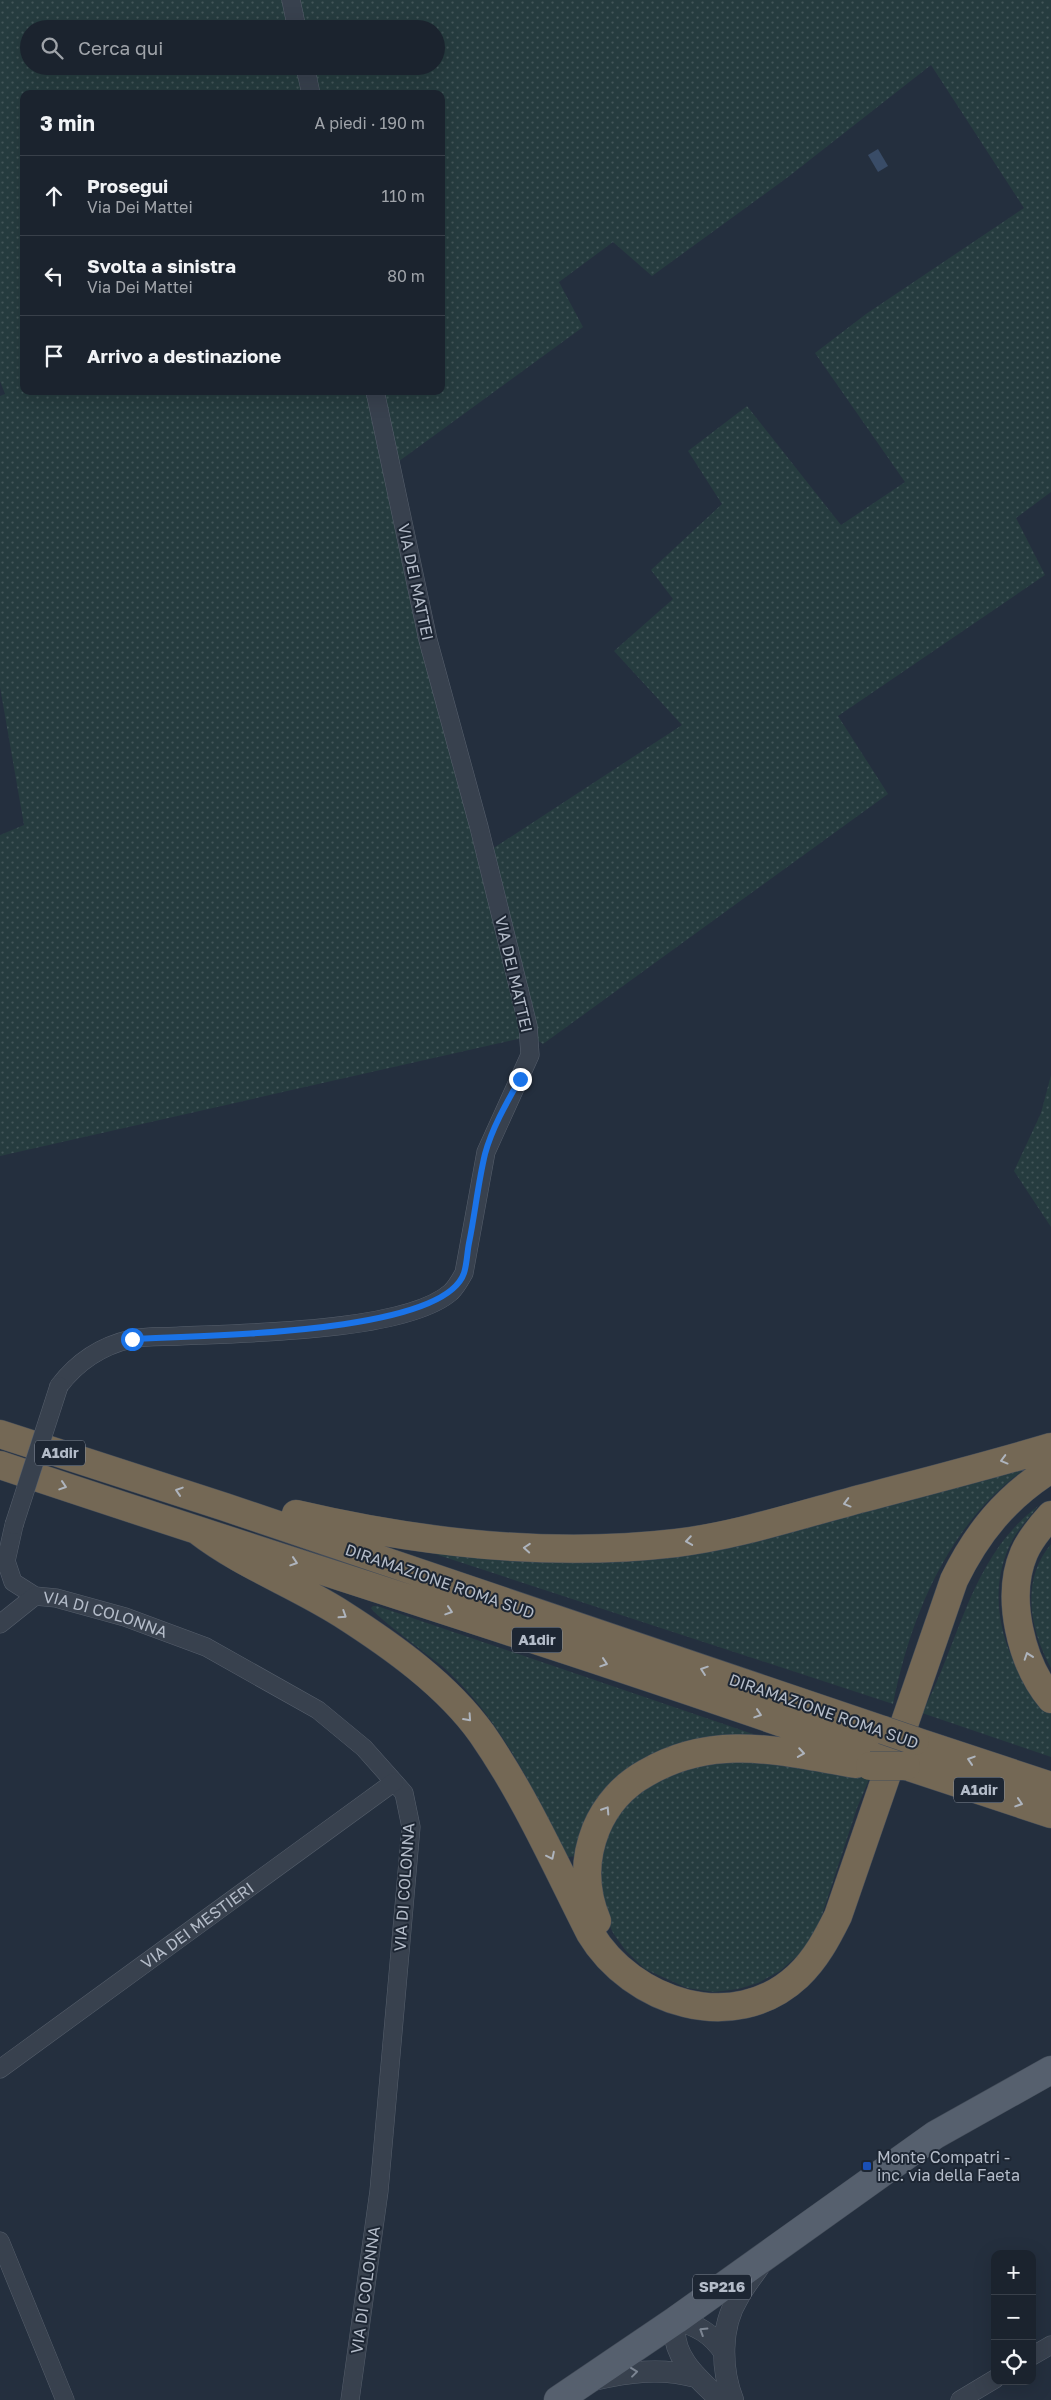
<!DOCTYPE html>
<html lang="it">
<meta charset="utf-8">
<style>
body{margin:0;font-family:"Golos Text",sans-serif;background:#242b36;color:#f1f3f6}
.controls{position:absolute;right:15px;bottom:15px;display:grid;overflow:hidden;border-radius:10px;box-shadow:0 5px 20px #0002}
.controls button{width:45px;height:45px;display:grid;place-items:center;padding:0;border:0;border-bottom:1px solid #39404a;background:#1b232e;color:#f1f3f6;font:25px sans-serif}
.stop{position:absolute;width:15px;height:15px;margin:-11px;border:4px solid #1a73e8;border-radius:50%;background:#fff}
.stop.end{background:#1a73e8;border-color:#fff;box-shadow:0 1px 5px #0008}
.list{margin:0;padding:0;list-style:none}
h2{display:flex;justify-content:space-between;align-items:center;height:65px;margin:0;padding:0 20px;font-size:21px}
h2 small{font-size:16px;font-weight:400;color:#a0a4aa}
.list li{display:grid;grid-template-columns:32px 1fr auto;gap:15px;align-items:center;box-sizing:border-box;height:80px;padding:0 20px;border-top:1px solid #39404a}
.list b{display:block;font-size:19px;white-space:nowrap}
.list p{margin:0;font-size:16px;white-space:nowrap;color:#a0a4aa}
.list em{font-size:16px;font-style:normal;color:#a0a4aa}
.icon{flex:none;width:28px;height:28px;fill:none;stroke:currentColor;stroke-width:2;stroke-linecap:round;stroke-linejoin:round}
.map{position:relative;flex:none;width:1051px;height:2400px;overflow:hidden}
.search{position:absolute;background:#1b232e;box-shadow:0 5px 20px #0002;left:20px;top:20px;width:425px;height:55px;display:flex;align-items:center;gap:12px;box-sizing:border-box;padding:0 18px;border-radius:28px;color:#a0a4aa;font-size:19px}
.panel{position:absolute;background:#1b232e;box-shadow:0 5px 20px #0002;left:20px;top:90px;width:425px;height:305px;border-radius:10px}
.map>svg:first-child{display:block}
.grass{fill:url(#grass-dots);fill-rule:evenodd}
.water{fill:#394c67}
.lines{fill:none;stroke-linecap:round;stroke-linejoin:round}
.minor-casing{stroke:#565f6c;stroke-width:19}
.tertiary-casing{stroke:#565f6c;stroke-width:22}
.primary-casing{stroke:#414a57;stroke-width:29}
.motorway-casing{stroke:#434c59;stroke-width:29}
.minor{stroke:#38414e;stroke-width:18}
.tertiary{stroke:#38414e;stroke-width:21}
.primary{stroke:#56606e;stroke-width:28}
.motorway{stroke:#746855;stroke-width:28}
.minor-bridge-casing{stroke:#565f6c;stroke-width:19;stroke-linecap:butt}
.motorway-bridge-casing{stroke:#434c59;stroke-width:29;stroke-linecap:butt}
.minor-bridge{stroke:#38414e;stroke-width:18}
.motorway-bridge{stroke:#746855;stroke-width:28}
.oneway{stroke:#aeb4bd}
.oneway2{stroke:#7c8592}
.route{stroke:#1a73e8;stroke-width:6}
.transit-dot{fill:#1a4fb4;stroke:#1d2633;stroke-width:2}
.labels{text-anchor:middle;stroke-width:4;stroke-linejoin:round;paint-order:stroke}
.shield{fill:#1d2633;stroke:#878f9c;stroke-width:1}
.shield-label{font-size:15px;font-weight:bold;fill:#b4bcc9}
.street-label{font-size:16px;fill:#b4bcc9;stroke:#1d2633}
.poi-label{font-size:16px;fill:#b4bcc9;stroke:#1d2633;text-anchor:start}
</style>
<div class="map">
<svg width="1051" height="2400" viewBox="0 0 1051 2400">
<defs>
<pattern id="grass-dots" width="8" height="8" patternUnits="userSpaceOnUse" patternTransform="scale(1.25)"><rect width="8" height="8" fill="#263c3f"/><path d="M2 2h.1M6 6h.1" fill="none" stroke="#435659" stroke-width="1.8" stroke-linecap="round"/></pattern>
</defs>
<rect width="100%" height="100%" fill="#242f3e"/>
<path class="grass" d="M 0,0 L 1051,0 L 1051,492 L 1016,518 L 1045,575 L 838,716 L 888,794 L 543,1044 L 531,1036 L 0,1156 L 0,835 L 24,825 L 0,687 L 0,396 L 5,394 L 0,381 ZM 29,29 L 436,29 L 436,66 L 29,66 ZM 931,65 L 1024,208 L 866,314 L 815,353 L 905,482 L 841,525 L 747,406 L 688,451 L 722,504 L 651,570 L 673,599 L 614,651 L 682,725 L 486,853 L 391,467 L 583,327 L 559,282 L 613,242 L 652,276 L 788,177 ZM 24,94 L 441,94 L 441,391 L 24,391 Z
M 1051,1075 L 1051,1227 L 1014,1171 L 1041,1113 Z
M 1029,1466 C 951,1519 911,1613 893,1704 L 432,1553 L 541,1556 Z
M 1038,1506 C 1030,1517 1020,1527 1013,1539 C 981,1597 1006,1671 1051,1713 L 1051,1757 L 922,1713 C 960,1642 970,1557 1038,1506 Z
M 1051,1544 L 1051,1668 C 1030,1630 1020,1581 1051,1544 Z
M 373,1606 L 377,1606 L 753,1734 L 709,1737 L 682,1742 L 655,1754 L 577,1856 L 568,1857 C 533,1789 500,1717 442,1666 C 432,1658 373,1614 371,1608 Z
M 746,1753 L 870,1777 L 857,1808 L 822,1915 L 811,1939 L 798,1955 L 780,1971 L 758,1983 L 738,1989 L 714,1992 L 687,1988 L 645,1969 L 626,1951 L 613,1933 L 603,1910 L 598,1862 L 614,1816 L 657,1774 Z"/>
<path class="water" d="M 878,149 L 888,166 L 878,172 L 868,155 Z"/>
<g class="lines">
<defs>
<g id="minor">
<path d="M 291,0 L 297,29"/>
<path d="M 305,66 L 311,94"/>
<path d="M 59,1386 C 77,1362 101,1346 131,1339 C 146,1336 164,1337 180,1336 C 242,1333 406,1332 451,1292 C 457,1286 460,1280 464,1273 L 486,1152 L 530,1055 L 528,1026 L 479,827 L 428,640 L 375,391"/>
<path id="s1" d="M 14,1525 L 6,1561 L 13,1582 L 35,1596 L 56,1598 L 125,1617 L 206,1647 L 318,1710 L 364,1748 L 404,1793 L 411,1827 L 379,2191 L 350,2400"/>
<path d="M 0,1624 L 35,1596"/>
<path id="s2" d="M 0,2069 L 394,1782"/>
<path d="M 0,2241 L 65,2400"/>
<path d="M 1032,2356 L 1051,2345"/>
<path d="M 960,2400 L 995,2379"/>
</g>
<path id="tertiary" d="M 593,2380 C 628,2372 661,2367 696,2377
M 721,2400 C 698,2379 668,2354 676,2320 C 697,2325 712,2334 724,2352
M 733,2400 C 721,2369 720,2327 738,2298 C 744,2286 753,2276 760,2265"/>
<path id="primary" d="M 558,2400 L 676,2320 L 935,2135 L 1051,2070"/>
<path id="motorway" d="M 0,1434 L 225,1507 L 883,1730
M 0,1465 C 291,1563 585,1652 874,1755
M 296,1514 C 420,1543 548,1558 676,1543 C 735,1536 792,1517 849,1502 C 916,1484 984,1467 1051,1447
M 1051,1515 C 1041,1526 1030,1539 1024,1553 C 1005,1597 1021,1663 1051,1699
M 198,1531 C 242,1565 295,1584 342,1614 C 392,1646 447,1685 482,1734 C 525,1796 556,1866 590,1933 C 632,2003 734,2036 798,1976 C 816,1959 827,1938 838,1916 L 954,1580 C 977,1533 1006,1497 1051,1469
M 915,1741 L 1051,1786
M 906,1766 L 1051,1814
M 597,1921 C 584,1890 584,1859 596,1829 C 606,1805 624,1785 646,1773 C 716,1732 782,1752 856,1764"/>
</defs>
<use href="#minor" class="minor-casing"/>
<use href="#tertiary" class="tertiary-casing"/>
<use href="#primary" class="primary-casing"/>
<use href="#motorway" class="motorway-casing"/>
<use href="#minor" class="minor"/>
<use href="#tertiary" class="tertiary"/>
<use href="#primary" class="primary"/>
<use href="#motorway" class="motorway"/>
<defs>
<path id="minor-bridge" d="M 14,1525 L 59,1386"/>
<path id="motorway-bridge" d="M 883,1730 L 915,1741
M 870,1766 L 906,1766"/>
</defs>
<use href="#minor-bridge" class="minor-bridge-casing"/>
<use href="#motorway-bridge" class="motorway-bridge-casing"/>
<use href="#minor-bridge" class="minor-bridge"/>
<use href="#motorway-bridge" class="motorway-bridge"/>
</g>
<defs><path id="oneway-chevron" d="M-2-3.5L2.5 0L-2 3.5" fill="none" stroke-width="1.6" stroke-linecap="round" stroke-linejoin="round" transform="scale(1.25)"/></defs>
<g class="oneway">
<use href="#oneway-chevron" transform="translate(1004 1460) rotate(165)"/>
<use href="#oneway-chevron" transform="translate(63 1486) rotate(18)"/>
<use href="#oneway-chevron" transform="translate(179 1491) rotate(-162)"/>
<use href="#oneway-chevron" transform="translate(847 1503) rotate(165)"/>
<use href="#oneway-chevron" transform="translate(689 1541) rotate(171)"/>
<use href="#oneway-chevron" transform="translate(527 1548) rotate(-176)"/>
<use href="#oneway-chevron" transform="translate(294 1562) rotate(18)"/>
<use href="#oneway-chevron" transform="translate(449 1611) rotate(18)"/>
<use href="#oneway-chevron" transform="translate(343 1615) rotate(33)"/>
<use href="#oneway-chevron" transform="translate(1028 1656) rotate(-109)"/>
<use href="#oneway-chevron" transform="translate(604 1663) rotate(18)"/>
<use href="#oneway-chevron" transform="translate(704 1670) rotate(-161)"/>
<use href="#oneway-chevron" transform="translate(758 1714) rotate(18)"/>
<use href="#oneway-chevron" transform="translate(468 1718) rotate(48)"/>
<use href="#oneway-chevron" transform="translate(801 1753) rotate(9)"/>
<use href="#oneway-chevron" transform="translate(971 1760) rotate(-162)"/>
<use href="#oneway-chevron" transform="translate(1019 1803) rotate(18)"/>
<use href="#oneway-chevron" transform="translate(606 1810) rotate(-57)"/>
<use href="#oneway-chevron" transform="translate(551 1856) rotate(64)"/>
</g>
<g class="oneway2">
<use href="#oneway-chevron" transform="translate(703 2331) rotate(-148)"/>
<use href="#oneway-chevron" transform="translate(634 2372) rotate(-7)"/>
</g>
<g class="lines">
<path class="route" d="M 132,1339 C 193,1335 443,1336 464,1273 C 467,1264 467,1253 469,1243 C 475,1214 478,1183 485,1154 C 492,1128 507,1102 520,1079"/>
</g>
<rect class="transit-dot" x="862" y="2161" width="10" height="10" rx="2.5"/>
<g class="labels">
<g class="shield">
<rect x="35" y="1440.5" width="50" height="25" rx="4"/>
<rect x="512" y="1627.5" width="50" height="25" rx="4"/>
<rect x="954" y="1777.5" width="50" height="25" rx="4"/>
<rect x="693" y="2274.5" width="58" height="25" rx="4"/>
</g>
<g class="shield-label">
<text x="60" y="1458">A1dir</text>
<text x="537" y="1645">A1dir</text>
<text x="979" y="1795">A1dir</text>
<text x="722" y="2292">SP216</text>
</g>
<g class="street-label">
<text transform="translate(416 582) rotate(78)" y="6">VIA DEI MATTEI</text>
<text transform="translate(514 974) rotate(77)" y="6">VIA DEI MATTEI</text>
<text transform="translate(440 1581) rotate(19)" y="6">DIRAMAZIONE ROMA SUD</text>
<text dy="6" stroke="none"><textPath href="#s1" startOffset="158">VIA DI COLONNA</textPath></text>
<text transform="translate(824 1711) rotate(19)" y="6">DIRAMAZIONE ROMA SUD</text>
<text transform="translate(404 1887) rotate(-86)" y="6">VIA DI COLONNA</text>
<text dy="6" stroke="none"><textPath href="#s2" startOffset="244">VIA DEI MESTIERI</textPath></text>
<text transform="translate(365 2290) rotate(-82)" y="6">VIA DI COLONNA</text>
</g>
<g class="poi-label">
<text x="877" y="2163">Monte Compatri -<tspan x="877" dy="18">inc. via della Faeta</tspan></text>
</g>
</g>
</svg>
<div class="controls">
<button>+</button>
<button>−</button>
<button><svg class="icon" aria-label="locate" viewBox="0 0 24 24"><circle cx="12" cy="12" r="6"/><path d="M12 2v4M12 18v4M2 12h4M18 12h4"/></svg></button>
</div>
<div class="stop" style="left:132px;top:1339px"></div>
<div class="stop end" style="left:520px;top:1079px"></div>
<div class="search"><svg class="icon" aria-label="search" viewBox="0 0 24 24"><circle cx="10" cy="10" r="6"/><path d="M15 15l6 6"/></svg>Cerca qui</div>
<section class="panel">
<h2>3 min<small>A piedi · 190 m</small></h2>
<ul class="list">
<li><svg class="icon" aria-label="ahead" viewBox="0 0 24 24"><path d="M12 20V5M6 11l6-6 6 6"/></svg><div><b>Prosegui</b><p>Via Dei Mattei</p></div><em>110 m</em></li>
<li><svg class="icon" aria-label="left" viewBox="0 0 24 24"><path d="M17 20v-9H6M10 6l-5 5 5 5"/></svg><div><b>Svolta a sinistra</b><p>Via Dei Mattei</p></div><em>80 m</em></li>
<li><svg class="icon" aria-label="arrive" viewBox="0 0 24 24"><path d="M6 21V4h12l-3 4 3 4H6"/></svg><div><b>Arrivo a destinazione</b></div></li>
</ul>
</section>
</div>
